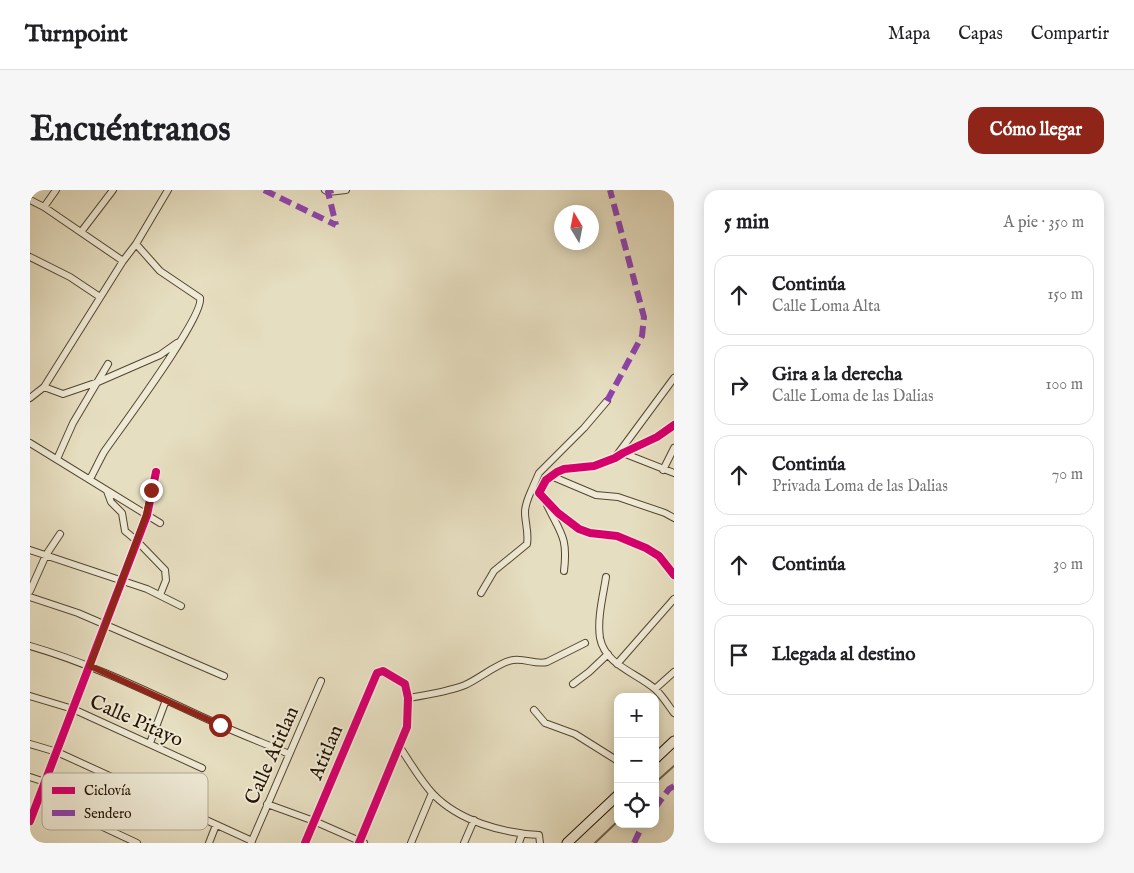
<!DOCTYPE html>
<html lang="es">
<meta charset="utf-8">
<style>
body{margin:0;font-family:"IM FELL English",serif;background:#f6f6f6;color:#202124}
.controls{position:absolute;right:15px;bottom:15px;display:grid;overflow:hidden;border-radius:10px;box-shadow:0 2px 12px #0003}
.controls button{width:45px;height:45px;display:grid;place-items:center;padding:0;border:0;border-bottom:1px solid #e0e0e0;background:#fff;color:#202124;font:25px sans-serif}
.compass{position:absolute;left:524px;top:15px;width:45px;height:45px;border-radius:50%;background:#fff;box-shadow:0 2px 12px #0003;rotate:350deg}
.stop{position:absolute;width:15px;height:15px;margin:-11px;border:4px solid #8f2418;border-radius:50%;background:#fff}
.stop.end{background:#8f2418;border-color:#fff;box-shadow:0 1px 5px #0008}
.list{margin:0;padding:0;list-style:none}
h2{display:flex;justify-content:space-between;align-items:center;height:65px;margin:0;padding:0 20px;font-size:21px}
h2 small{font-size:16px;font-weight:400;color:#757577}
.list li{display:grid;grid-template-columns:32px 1fr auto;gap:15px;align-items:center;box-sizing:border-box;height:80px;margin:0 10px 10px;padding:0 10px;border:1px solid #e0e0e0;border-radius:15px}
.list b{display:block;font-size:19px;white-space:nowrap}
.list p{margin:0;font-size:16px;white-space:nowrap;color:#757577}
.list em{font-size:16px;font-style:normal;color:#757577}
.icon{flex:none;width:28px;height:28px;fill:none;stroke:currentColor;stroke-width:2;stroke-linecap:round;stroke-linejoin:round}
.map{position:relative;flex:none;width:644px;height:653px;overflow:hidden;border-radius:15px}
header{display:flex;align-items:center;gap:30px;box-sizing:border-box;height:70px;padding:0 25px;background:#fff;border-bottom:1px solid #e0e0e0}
header strong{font-size:24px}
nav{display:flex;gap:28px;margin-inline-start:auto;font-size:18px}
.intro{display:flex;align-items:center;justify-content:space-between;box-sizing:border-box;height:120px;padding:0 30px}
h1{margin:0;font-size:35px}
.button{padding:12px 22px;border-radius:15px;background:#8f2418;color:#fff;font-size:18px;font-weight:700}
main{display:flex;gap:30px;padding:0 30px}
aside{flex:1;background:#fff;border-radius:15px;box-shadow:0 2px 12px #0003}
.map>svg:first-child{display:block}
.lines{fill:none;stroke-linecap:round;stroke-linejoin:round}
.stream{stroke:#71634c;stroke-width:2}
.street-casing{stroke:#544530;stroke-width:8}
.secondary-casing{stroke:#241200;stroke-width:11}
.street{stroke:#efead6;stroke-width:6}
.secondary{stroke:#efead6;stroke-width:9}
.quiet{stroke:#8e44ad;stroke-width:6;stroke-dasharray:12 6;stroke-linecap:butt}
.cycleway-casing{stroke:#efead6;stroke-width:11}
.cycleway{stroke:#d6006c;stroke-width:8}
.route{stroke:#8f2418;stroke-width:6}
.labels{text-anchor:middle;stroke-width:4;stroke-linejoin:round;paint-order:stroke}
.street-label{font-size:20px;fill:#241200;stroke:#efead6}
.key{fill:#efead6;stroke:#b2a996;stroke-width:1}
.key-label{font-size:14px;fill:#241200}
</style>
<header>
<strong>Turnpoint</strong>
<nav><a>Mapa</a><a>Capas</a><a>Compartir</a></nav>
</header>
<div class="intro"><h1>Encuéntranos</h1><a class="button">Cómo llegar</a></div>
<main>
<div class="map">
<svg width="644" height="653" viewBox="0 0 644 653">
<rect width="100%" height="100%" fill="#e6dec0"/>
<filter id="stains"><feTurbulence type="fractalNoise" baseFrequency=".004" numOctaves="4"/><feColorMatrix values="0 0 0 0 .2 0 0 0 0 .09 0 0 0 0 .02 0 0 0 .5 -.17"/></filter>
<radialGradient id="worn" r=".72"><stop offset=".6" stop-color="#630" stop-opacity="0"/><stop offset="1" stop-color="#630" stop-opacity=".3"/></radialGradient>
<g class="lines">
<path class="stream" d="M 625,593 L 644,576
M 565,653 L 588,631"/>
<defs>
<path id="street" d="M 295,0 L 298,2 L 316,0
M 0,10 L 14,17 L 93,71
M 14,17 L 26,0
M 51,42 L 83,0
M 0,67 L 40,87 L 70,107
M 14,197 L 33,204 L 68,192 L 130,165 L 147,153
M 0,208 L 14,197 L 93,71 L 106,54 L 138,0
M 644,235 L 627,247 L 593,263 L 585,268 L 564,276 L 534,279 L 527,282 L 516,290 L 509,303 L 528,323 L 549,339 L 560,343 L 587,346 L 616,358 L 629,366 L 644,385
M 0,253 L 130,333
M 593,263 L 644,283
M 587,265 L 644,188
M 27,269 L 43,233 L 78,174
M 633,280 L 644,258
M 521,286 L 566,305 L 588,307 L 635,323 L 644,328
M 60,289 C 65,280 69,271 74,262 C 89,240 175,126 170,108 L 130,81 L 106,54
M 504,300 L 502,299 L 509,283 L 554,238 L 577,211
M 77,301 L 81,312 L 92,323 L 95,341 L 107,351 L 135,380 L 136,390 L 130,405
M 517,315 C 531,344 538,347 534,381
M 0,360 L 117,399 L 151,416
M 576,387 C 573,406 567,429 570,448 C 575,475 607,483 625,499 C 632,505 638,515 644,523
M 0,401 L 16,365 L 30,344
M 451,403 L 464,381 L 497,354 C 499,343 495,333 495,322 C 495,314 499,306 502,299
M 0,407 L 48,423 L 194,486
M 0,456 C 66,475 126,506 188,534 C 212,545 236,554 259,564
M 587,474 L 644,409
M 543,494 L 559,482 L 578,464
M 625,499 L 644,482
M 0,506 L 43,519 L 172,578
M 378,508 C 397,505 417,502 435,495 C 449,489 469,472 483,470 C 495,468 505,475 517,472 L 555,453
M 504,520 L 515,533 L 545,544 L 588,571
M 120,553 L 136,510
M 0,554 L 27,562 L 222,651
M 369,556 C 380,572 390,590 403,604 C 429,631 472,643 509,645 L 510,653
M 0,587 L 15,592
M 9,607 L 107,653
M 237,614 L 284,631 L 334,653
M 0,631 L 117,325 L 126,282
M 179,653 L 186,635
M 221,653 L 291,491
M 275,653 L 347,483 L 353,481 L 375,494 L 378,508 L 377,537 L 329,653
M 381,653 L 402,603
M 434,653 L 444,630
M 489,653 L 492,644"/>
<path id="secondary" d="M 625,569 L 644,551
M 537,653 L 588,605"/>
</defs>
<use href="#street" class="street-casing"/>
<use href="#secondary" class="secondary-casing"/>
<use href="#street" class="street"/>
<use href="#secondary" class="secondary"/>
<path class="quiet" d="M 234,0 L 306,35
M 303,0 L 298,2 L 306,35
M 577,211 L 612,146 L 614,127 L 580,0
M 625,618 L 639,599 L 644,596
M 604,653 L 613,634"/>
<defs>
<path id="cycleway" d="M 644,235 L 627,247 L 593,263 L 585,268 L 564,276 L 534,279 L 527,282 L 516,290 L 509,303 L 528,323 L 549,339 L 560,343 L 587,346 L 616,358 L 629,366 L 644,385
M 0,631 L 117,325 L 126,282
M 275,653 L 347,483 L 353,481 L 375,494 L 378,508 L 377,537 L 329,653"/>
</defs>
<use href="#cycleway" class="cycleway-casing"/>
<use href="#cycleway" class="cycleway"/>
</g>
<g class="lines">
<path class="route" d="M 121,300 L 116,325 L 60,476 L 190,535"/>
</g>
<g class="labels">
<g class="street-label">
<text transform="translate(107 530) rotate(24)" y="7">Calle Pitayo</text>
<text transform="translate(295 562) rotate(-67)" y="7">Atitlan</text>
<text transform="translate(241 565) rotate(-66)" y="7">Calle Atitlan</text>
</g>
</g>
<rect x="12" y="583" width="166" height="57" rx="8" class="key"/>
<rect x="22" y="597" width="23" height="7" fill="#d6006c"/>
<rect x="22" y="620" width="23" height="6" fill="#8e44ad"/>
<g class="key-label">
<text x="54" y="605">Ciclovía</text>
<text x="54" y="628">Sendero</text>
</g>
<rect width="100%" height="100%" filter="url(#stains)"/>
<rect width="100%" height="100%" fill="url(#worn)"/>
</svg>
<div class="controls">
<button>+</button>
<button>−</button>
<button><svg class="icon" aria-label="locate" viewBox="0 0 24 24"><circle cx="12" cy="12" r="6"/><path d="M12 2v4M12 18v4M2 12h4M18 12h4"/></svg></button>
</div>
<svg class="compass" viewBox="-18 -18 36 36"><path d="M0-13l5 13h-10z" fill="#e53935"/><path d="M0 13l5-13h-10z" fill="#757577"/></svg>
<div class="stop" style="left:190px;top:535px"></div>
<div class="stop end" style="left:121px;top:300px"></div>
</div>
<aside>
<h2>5 min<small>A pie · 350 m</small></h2>
<ul class="list">
<li><svg class="icon" aria-label="ahead" viewBox="0 0 24 24"><path d="M12 20V5M6 11l6-6 6 6"/></svg><div><b>Continúa</b><p>Calle Loma Alta</p></div><em>150 m</em></li>
<li><svg class="icon" aria-label="right" viewBox="0 0 24 24"><path d="M7 20v-9h11M14 6l5 5-5 5"/></svg><div><b>Gira a la derecha</b><p>Calle Loma de las Dalias</p></div><em>100 m</em></li>
<li><svg class="icon" aria-label="ahead" viewBox="0 0 24 24"><path d="M12 20V5M6 11l6-6 6 6"/></svg><div><b>Continúa</b><p>Privada Loma de las Dalias</p></div><em>70 m</em></li>
<li><svg class="icon" aria-label="ahead" viewBox="0 0 24 24"><path d="M12 20V5M6 11l6-6 6 6"/></svg><div><b>Continúa</b></div><em>30 m</em></li>
<li><svg class="icon" aria-label="arrive" viewBox="0 0 24 24"><path d="M6 21V4h12l-3 4 3 4H6"/></svg><div><b>Llegada al destino</b></div></li>
</ul>
</aside>
</main>
